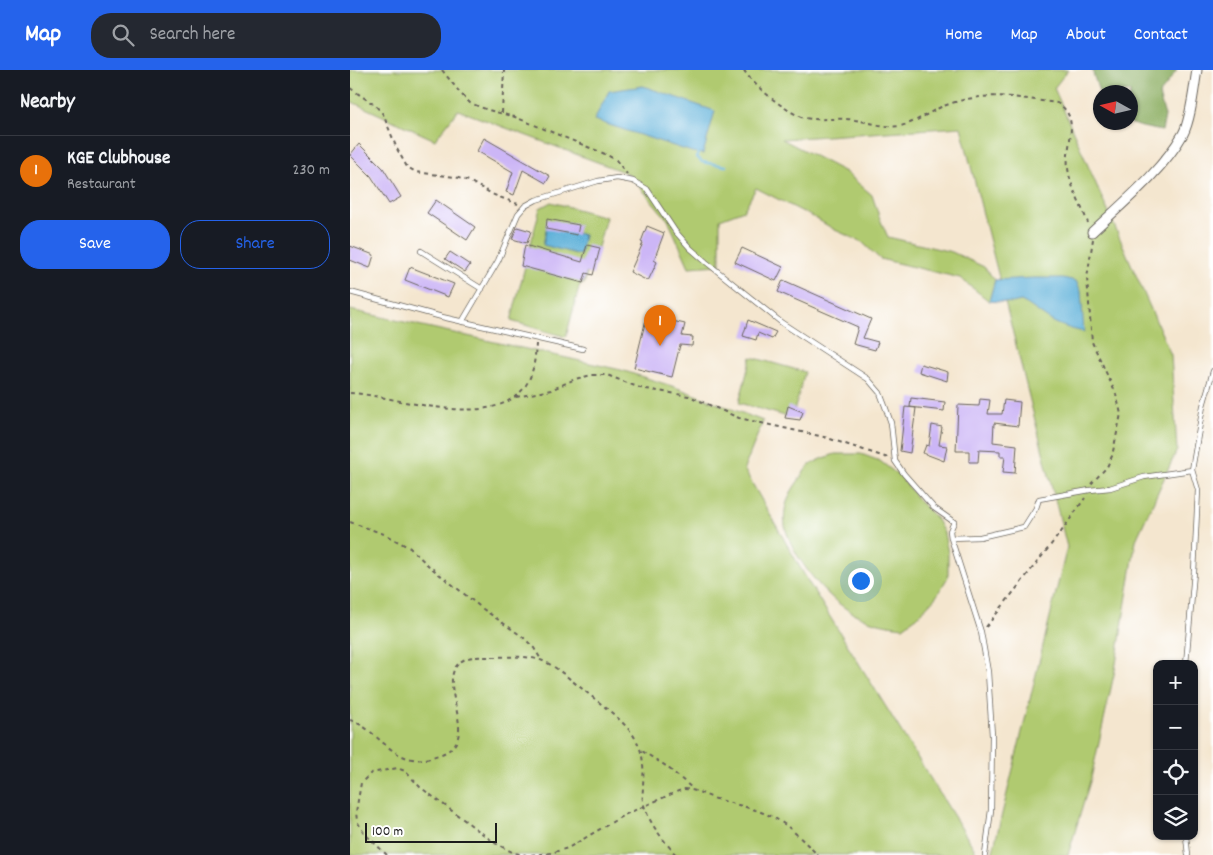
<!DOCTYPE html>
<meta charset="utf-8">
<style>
body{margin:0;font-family:Dekko,sans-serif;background:#242831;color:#f1f3f6}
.controls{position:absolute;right:15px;bottom:15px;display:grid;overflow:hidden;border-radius:10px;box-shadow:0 1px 4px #0004}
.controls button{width:45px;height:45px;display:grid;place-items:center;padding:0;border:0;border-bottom:1px solid #363941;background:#171b24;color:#f1f3f6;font:25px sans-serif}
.compass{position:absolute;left:743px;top:15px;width:45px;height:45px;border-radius:50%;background:#171b24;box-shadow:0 1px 4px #0004;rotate:278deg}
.scale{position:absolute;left:15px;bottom:12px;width:132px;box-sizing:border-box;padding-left:5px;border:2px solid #1c1c1c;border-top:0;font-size:14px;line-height:18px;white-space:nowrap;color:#1c1c1c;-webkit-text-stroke:4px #fff;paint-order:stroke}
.you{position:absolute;left:510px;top:510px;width:18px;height:18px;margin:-12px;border:4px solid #fff;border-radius:50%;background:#1a73e8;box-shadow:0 0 0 8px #1a73e833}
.badge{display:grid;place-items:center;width:32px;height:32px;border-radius:50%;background:#2563eb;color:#fff;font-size:16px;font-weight:700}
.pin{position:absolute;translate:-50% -41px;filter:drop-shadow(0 1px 2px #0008)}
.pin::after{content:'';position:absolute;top:26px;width:18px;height:15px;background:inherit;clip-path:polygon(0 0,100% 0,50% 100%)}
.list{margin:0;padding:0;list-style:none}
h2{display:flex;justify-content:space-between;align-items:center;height:65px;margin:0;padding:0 20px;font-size:21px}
h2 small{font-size:16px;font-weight:400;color:#9ea1a6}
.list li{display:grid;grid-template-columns:32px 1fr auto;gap:15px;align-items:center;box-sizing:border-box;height:70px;padding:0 20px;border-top:1px solid #363941}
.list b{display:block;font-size:19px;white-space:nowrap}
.list p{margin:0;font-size:16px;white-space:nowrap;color:#9ea1a6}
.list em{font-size:16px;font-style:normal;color:#9ea1a6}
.actions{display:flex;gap:10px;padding:15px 20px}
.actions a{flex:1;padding:11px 0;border:1px solid #2563eb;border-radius:20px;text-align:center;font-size:18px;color:#2563eb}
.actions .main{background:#2563eb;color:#fff}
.icon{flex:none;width:28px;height:28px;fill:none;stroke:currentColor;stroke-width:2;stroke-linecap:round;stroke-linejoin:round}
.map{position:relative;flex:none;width:863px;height:785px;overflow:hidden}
header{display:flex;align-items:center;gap:30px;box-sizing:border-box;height:70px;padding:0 25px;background:#2563eb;color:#fff}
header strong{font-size:24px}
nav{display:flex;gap:28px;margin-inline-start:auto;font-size:18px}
.search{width:350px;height:45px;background:#242831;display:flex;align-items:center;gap:12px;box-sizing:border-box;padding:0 18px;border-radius:20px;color:#9ea1a6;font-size:19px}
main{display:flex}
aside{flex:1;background:#171b24}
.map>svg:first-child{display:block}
.green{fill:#b0ca70;stroke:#667346}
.forest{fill:#8cae62;stroke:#54653f}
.water{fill:#5eb1d9;stroke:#3d667a}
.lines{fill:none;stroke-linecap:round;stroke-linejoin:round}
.stream{stroke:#5eb1d9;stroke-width:2.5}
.building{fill:#ccb6f6}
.service-casing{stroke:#68635b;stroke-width:6}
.minor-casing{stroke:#68635b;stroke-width:11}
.path{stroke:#68635b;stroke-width:2;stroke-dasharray:4 4;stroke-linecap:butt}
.service{stroke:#fff;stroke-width:4.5}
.minor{stroke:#fff;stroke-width:9}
</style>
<header>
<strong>Map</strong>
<div class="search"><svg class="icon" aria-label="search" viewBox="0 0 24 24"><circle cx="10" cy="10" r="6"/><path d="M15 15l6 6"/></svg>Search here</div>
<nav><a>Home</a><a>Map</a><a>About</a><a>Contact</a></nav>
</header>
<main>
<aside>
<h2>Nearby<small></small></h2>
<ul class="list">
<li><span class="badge" style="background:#e8710a">1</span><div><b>KGE Clubhouse</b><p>Restaurant</p></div><em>230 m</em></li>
</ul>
<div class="actions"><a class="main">Save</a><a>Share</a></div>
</aside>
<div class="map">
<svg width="863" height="785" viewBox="0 0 863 785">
<rect width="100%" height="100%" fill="#fff"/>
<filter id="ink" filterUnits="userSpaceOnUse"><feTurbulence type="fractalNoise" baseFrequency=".02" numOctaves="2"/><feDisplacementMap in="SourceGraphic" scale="10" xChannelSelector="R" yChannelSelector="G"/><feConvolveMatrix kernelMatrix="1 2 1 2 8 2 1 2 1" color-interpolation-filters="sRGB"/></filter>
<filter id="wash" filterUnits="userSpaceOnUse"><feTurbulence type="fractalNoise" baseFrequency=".0096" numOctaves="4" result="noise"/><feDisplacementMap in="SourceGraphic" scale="20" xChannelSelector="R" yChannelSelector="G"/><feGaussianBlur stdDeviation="1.12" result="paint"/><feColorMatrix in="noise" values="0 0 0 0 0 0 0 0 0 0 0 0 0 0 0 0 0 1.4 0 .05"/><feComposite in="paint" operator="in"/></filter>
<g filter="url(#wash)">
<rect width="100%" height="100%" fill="#f4e6cf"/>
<path class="green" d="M 0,0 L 718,0 L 704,18 L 821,285 L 827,380 L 786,470 L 765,600 L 741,708 L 718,785 L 642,785 L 717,477 L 611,57 L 432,69 L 495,102 L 522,125 L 530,149 L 538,167 L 602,182 L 634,197 L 645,210 L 639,231 L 610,208 L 530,189 L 512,172 L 485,160 L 465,148 L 406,118 L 394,140 L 370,149 L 370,195 L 339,197 L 318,150 L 279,104 L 108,40 L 85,70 L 0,31 Z
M 201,132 L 256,147 L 243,196 L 239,195 L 234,214 L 230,214 L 216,267 L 161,251 L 190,138 Z
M 0,240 L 271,300 L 325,317 L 413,351 L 394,399 L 459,513 L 628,785 L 0,785 Z
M 401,287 L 455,302 L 442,348 L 389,333 Z
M 485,384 L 511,384 L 530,391 L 552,408 L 569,431 L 586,448 L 594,463 L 598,483 L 598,507 L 586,527 L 568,546 L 553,557 C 535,555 520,552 505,544 C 478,531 441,486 435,456 C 432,439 439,423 449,410 C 452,405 456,398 460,395 C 467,390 477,387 485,384 Z"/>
<path class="forest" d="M 742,0 L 827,0 L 809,25 L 815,46 L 812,61 L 792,57 L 780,53 L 780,22 L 750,22 L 750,25 Z"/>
<path class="water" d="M 293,16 L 365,41 L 353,84 L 342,82 L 244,50 L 259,21 Z
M 197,155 L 234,165 L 230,185 L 193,175 Z
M 683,208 L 713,208 L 726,211 L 731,221 L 734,262 C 720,259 706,255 694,246 C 686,241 680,235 671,231 L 662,233 L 639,231 L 645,210 Z"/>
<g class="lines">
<path class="stream" d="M 348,83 L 347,87 L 352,92 L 376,96"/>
</g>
<g id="blocks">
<path class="building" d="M 134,68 L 200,106 L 196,113 L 173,100 L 164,125 L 156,122 L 163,102 L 127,81 Z
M 9,74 L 33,98 L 51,127 L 39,134 L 21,106 L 0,85 Z
M 86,130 L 125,157 L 117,170 L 77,143 Z
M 197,149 L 229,155 L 227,165 L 196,159 Z
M 297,156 L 314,163 L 304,190 L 307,192 L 298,211 L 280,202 L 293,173 L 291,172 Z
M 167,157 L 181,161 L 177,173 L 162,169 Z
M 175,175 L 232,192 L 237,175 L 250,178 L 243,205 L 236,203 L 233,213 L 171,196 Z
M 0,176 L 24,185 L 20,198 L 0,190 Z
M 392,178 L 433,197 L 426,211 L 385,192 Z
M 100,182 L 120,195 L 115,202 L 95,189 Z
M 60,197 L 104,214 L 98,227 L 55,210 Z
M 433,210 L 521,249 L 513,268 L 528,272 L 525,280 L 503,274 L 508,257 L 428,222 Z
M 297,245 L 335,254 L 332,266 L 343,267 L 342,276 L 330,275 L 322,307 L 284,298 Z
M 398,250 L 426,262 L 422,269 L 408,263 L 406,270 L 393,266 Z
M 571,294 L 598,302 L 597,311 L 569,302 Z
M 561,328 L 595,332 L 594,341 L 560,337 Z
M 630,329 L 640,330 L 638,344 L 652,344 L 654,330 L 670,332 L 668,356 L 644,353 L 643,372 L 667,375 L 665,403 L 653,402 L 655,386 L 650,386 L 650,381 L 629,380 L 628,392 L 619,392 L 619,381 L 606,381 L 608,335 L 629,336 Z
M 438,336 L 453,342 L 450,350 L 435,348 Z
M 555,337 L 566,338 L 560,383 L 550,381 Z
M 582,355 L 592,357 L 589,375 L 597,376 L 594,391 L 573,383 L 576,375 L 579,376 Z"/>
</g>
</g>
<g filter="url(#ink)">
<use href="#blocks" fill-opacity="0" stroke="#68635b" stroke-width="1"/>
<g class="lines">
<defs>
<path id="service" d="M 71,181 L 132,219
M 0,222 L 92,247 L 233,279
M 112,252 L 148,191 L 168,144 L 175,136 L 186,130 L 248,111 L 267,108 L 283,111 L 297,119 L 325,161 L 340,178 L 356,192 L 432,253 L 518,309 L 530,323 L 535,336 L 541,353 L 545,391 L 554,404 L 584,438 L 604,452 L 600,461 L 601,468 L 631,562 L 638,602 L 642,666 L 641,740 L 635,785
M 601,468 L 630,467 L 674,457 L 686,438 L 689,429 L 740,420 L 760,418 L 794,407 L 842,400
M 836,594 L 844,502 L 848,420 L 842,400 L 853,336 L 863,301
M 836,766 L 838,785"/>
<path id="minor" d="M 742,162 C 773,133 813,100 833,64 C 841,49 844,17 847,0"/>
</defs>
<use href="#service" class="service-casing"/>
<use href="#minor" class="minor-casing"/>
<path class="path" d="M 92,0 L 111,24 L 120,33 L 138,40 L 165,47 L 255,84 L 266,90 L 277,104
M 394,0 C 400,13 441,46 455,48 C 472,51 489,47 505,50 C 519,52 535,58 550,56 C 565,53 578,43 591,37 C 601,33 614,29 624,28 C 651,23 681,30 707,33 C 732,47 715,75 718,98 C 720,116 731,135 738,153
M 0,18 L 26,36 L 33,44 L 47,79 L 57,97 L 66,102 L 105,107 L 119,111 L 144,125 L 168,134
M 152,43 L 154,0
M 0,323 C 47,325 143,364 176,315 C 184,303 185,288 186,274
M 166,327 L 201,320 L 225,309 L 242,305 L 257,305 L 290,318 L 339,326 L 389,348 L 474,367 L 538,388
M 741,414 L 757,397 L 762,386 L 771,344 L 766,324 L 742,272 L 737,208 L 743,169
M 0,452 L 34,464 L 60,478 L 79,496 L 133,539 L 173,567 L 184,578 L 192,591
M 636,557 L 711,462 L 735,428
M 0,650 C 27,658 41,694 75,689 C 79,689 84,686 89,685 C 134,670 86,618 108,594 C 117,585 129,587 140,587 C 157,587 178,585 193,591 C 207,597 218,608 230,617 C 247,631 267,645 281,662 C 294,679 294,696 293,716 C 293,721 292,726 293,731 C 298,753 312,768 326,785
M 292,681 L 316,696 L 342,718
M 37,785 L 14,763 L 7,751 L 6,742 L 11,713 L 21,703 L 47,698 L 55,701 L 70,717 L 145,773 L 164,783 L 176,785
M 181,785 L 201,783 L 218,778 L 274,745 L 333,719 C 346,719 354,725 366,729 C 387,735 409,739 428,750 C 443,759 455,773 468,785"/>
<use href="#service" class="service"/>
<use href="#minor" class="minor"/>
</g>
</g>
</svg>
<div class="controls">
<button>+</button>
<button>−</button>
<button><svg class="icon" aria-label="locate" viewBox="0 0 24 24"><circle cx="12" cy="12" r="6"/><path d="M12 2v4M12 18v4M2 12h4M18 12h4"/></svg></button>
<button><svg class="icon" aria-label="layers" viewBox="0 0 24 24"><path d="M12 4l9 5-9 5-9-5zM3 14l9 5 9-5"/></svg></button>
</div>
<svg class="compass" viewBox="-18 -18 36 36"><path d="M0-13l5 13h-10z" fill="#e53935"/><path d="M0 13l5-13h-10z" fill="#9ea1a6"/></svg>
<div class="scale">100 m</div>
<div class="you"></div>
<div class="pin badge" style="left:310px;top:276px;background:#e8710a">1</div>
</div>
</main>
